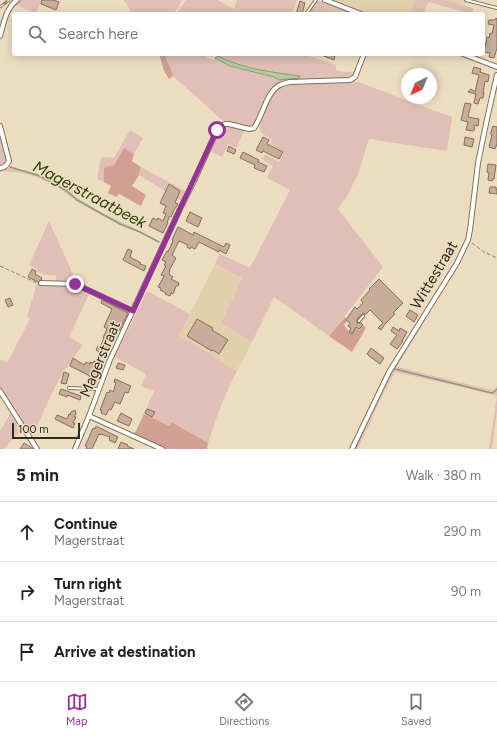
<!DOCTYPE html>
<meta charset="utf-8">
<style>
body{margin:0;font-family:Figtree,sans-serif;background:#f2f2f2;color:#222}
.compass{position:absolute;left:401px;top:68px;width:36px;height:36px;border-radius:50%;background:#fff;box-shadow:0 2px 10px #0003;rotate:223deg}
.scale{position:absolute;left:12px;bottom:10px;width:68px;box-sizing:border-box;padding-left:4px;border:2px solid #302b20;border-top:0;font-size:11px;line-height:14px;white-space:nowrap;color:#302b20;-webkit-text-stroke:3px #ecddc1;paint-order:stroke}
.stop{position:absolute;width:12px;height:12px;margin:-9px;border:3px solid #953198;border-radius:50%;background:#fff}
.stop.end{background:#953198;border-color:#fff;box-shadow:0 1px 4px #0008}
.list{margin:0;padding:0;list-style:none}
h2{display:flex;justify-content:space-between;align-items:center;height:52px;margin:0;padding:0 16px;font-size:17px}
h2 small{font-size:13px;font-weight:400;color:#767676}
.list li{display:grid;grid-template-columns:26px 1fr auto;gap:12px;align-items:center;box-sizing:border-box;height:60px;padding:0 16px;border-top:1px solid #e0e0e0}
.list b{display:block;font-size:15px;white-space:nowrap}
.list p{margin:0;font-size:13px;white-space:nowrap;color:#767676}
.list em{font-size:13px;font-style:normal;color:#767676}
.icon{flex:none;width:22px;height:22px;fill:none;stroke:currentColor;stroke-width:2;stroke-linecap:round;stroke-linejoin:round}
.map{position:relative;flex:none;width:497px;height:449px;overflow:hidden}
.search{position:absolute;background:#fff;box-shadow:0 2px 10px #0003;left:12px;right:12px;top:12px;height:44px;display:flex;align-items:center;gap:10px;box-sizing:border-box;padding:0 14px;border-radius:4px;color:#767676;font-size:15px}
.sheet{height:232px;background:#fff}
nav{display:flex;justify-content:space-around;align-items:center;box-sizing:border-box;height:56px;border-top:1px solid #e0e0e0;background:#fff;font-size:11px;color:#767676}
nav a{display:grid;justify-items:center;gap:2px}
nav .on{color:#953198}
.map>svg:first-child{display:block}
.built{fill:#e2d0ad}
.green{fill:#dfbfb6}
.forest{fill:#d1a092}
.water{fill:#b5caa0;stroke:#8d9a7a}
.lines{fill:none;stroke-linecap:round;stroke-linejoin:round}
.stream{stroke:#8d9a7a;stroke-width:1.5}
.building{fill:#c7ad9a;stroke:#856e5b}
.service-casing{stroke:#7f7258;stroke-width:4}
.minor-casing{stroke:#7f7258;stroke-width:6}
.path{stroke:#928774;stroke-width:1;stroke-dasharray:4 2;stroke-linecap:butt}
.service{stroke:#fff;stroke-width:2}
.minor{stroke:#fff;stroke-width:4}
.rail-casing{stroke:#8f8571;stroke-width:3}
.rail{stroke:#ecddc1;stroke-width:1.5;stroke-dasharray:4.5;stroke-linecap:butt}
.route{stroke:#953198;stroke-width:5}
.labels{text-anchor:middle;stroke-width:3;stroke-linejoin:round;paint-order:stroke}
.street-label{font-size:15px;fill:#302b20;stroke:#ecddc1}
.water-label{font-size:16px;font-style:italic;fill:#274000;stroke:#ecddc1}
</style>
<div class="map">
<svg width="497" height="449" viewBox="0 0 497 449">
<rect width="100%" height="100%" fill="#ecddc1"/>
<path class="built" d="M 333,0 L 415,0 L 410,14 L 369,14 Z
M 444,0 L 466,0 L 465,6 Z
M 215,264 L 242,277 L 221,323 L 252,342 L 237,371 L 179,335 Z"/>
<path class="green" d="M 20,0 L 42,0 L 36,13 L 18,6 L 15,6 Z
M 124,0 L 180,0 L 182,1 L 173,14 L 132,14 Z
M 186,0 L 217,0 L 234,9 L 237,0 L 297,0 L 292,14 L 232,14 L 230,13 L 229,14 L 176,14 Z
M 415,0 L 444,0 L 473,8 L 472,14 L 428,2 L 424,14 L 410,14 Z
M 318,1 L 321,1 L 354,14 L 339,14 L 330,11 L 329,14 L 308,14 Z
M 165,54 L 203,54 L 210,59 L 214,60 L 215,58 L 230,66 L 274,77 L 277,79 L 283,80 L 299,76 C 271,72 243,69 218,56 L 219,54 L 303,54 L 336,65 L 336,70 C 342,71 349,74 355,71 L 354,75 L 348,79 L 281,83 L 264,103 L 255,121 L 252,125 L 249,126 L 244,126 L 222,120 L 173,76 C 172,68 166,62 165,54 Z
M 354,81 L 358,82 L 452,117 L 447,151 L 369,139 L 358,174 L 347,196 L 338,209 L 383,267 L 329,336 L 274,297 L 252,342 L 221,323 L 242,278 L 215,264 L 220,254 L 250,268 L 290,190 L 267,178 L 273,166 L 262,159 L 265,154 L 279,162 L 284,153 L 270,144 L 272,140 C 258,131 258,132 263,116 C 266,106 271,93 280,88 C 289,83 304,83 314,83 C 327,83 340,82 354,81 Z
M 228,126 L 244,130 L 237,148 L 228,144 L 222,157 L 210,151 C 214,142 217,128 228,126 Z
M 130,130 L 143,138 L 134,154 L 124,148 L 114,165 L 104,168 L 104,182 L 97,179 L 101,157 L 114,158 Z
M 0,132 L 7,160 L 3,166 L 0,167 Z
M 141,167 L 185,191 L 181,201 L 139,175 Z
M 8,168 C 32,170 49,176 68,190 C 72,192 74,196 78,198 C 94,209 114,219 133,227 L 132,230 C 113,222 95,212 77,201 C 71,198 67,194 62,190 C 44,178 22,170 0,172 L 0,170 Z
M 49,221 L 77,283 L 56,282 L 56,275 L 45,275 L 37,272 L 38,269 L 29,265 Z
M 37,283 L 72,285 L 85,290 L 85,292 L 89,294 L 69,337 L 83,345 L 73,358 L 69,366 L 64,370 L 52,393 L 32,437 L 0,388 L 0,359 L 7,363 L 30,319 L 27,317 Z
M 147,291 L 190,314 L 179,335 L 237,371 L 229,387 L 218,413 L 208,443 L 173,422 L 171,426 L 144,414 L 154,391 L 141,386 L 146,374 L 115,357 Z
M 429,310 L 431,311 L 397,366 L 397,367 L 492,390 L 494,390 L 497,386 L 497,388 L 493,392 L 455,383 L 492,393 L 494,393 L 497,390 L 497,411 L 492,449 L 489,449 L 497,396 L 453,385 L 395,372 L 382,396 L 358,449 L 355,449 L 380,395 L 392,371 L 395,370 L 416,374 L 393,368 Z
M 12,411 L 22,429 L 4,449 L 0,449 L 0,431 Z"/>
<path class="forest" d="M 159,54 L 165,54 C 166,62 172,68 173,76 L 169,79 L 164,71 Z
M 124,148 L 134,154 L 132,161 L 141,167 L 139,175 L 132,186 L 146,195 L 141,206 L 119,194 L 116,197 L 108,193 L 111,186 L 104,182 L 104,168 C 108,166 110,166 114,165 Z
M 345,317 L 348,320 L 344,325 L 349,332 L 351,334 L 356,328 L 359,330 L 363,325 L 366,328 L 352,352 L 329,336 Z
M 144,414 L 170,426 L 172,422 L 208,443 L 207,449 L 166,449 L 134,435 Z"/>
<path class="water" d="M 218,56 C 243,69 271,72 300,76 L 299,78 L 279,80 L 274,77 L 230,66 L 215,58 Z"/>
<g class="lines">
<path class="stream" d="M 10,167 L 40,176 L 67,191 L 77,200 L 120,224 L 140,232 L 159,242
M 392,371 L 395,369 L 492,393 L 494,392 L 497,389
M 355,449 L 363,431"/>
</g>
<path class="building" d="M 42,0 L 53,0 L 59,2 L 56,10 L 41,4 Z
M 300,1 L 305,3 L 302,14 L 296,14 Z
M 496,18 L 497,19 L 497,48 L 494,58 L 489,57 L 490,53 L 484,52 L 487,37 L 489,38 L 490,33 L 492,34 L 494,25 L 488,24 L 489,20 L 495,20 Z
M 319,54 L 335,54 L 334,60 Z
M 474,67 L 481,69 L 480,72 L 489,75 L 488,82 L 485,81 L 483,93 L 484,93 L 483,98 L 480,98 L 478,104 L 474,103 L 476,94 L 468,92 L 471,89 L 475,92 L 479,75 L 472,73 Z
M 465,103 L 471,104 L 468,117 L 479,119 L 478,126 L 475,125 L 474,131 L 466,130 L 468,122 L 461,120 Z
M 493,126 L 497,127 L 497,144 L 495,149 L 489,147 L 492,135 L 491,135 L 491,132 Z
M 263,137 L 269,140 L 267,144 L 283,152 L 279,159 L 263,151 L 262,153 L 256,150 Z
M 465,137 L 474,139 L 472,147 L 464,145 Z
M 229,146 L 236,150 L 234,154 L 227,151 Z
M 243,152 L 259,160 L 258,162 L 267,166 L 264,172 L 254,168 L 255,165 L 240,158 Z
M 488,164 L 496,165 L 494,179 L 493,179 L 492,181 L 488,180 L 489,173 L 487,172 Z
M 169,184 L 180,191 L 175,203 L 178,204 L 174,210 L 171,217 L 170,216 L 167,222 L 168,223 L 163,233 L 149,226 L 153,218 L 157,220 L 158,218 L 163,221 L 166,214 L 163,213 L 166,206 L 160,203 Z
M 490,187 L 496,187 L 496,189 L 497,189 L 497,194 L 489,193 Z
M 190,212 L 202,218 L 198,227 L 186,221 Z
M 178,227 L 193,235 L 194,232 L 224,247 L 226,243 L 230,245 L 226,254 L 219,250 L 219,252 L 199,242 L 195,249 L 191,247 L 190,249 L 187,247 L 188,245 L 179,241 L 172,255 L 176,258 L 169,271 L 170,271 L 169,274 L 173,277 L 171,279 L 179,283 L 178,286 L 176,286 L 173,294 L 171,293 L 170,296 L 165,294 L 166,293 L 160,290 L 161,288 L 158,287 L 164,276 L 161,275 L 166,266 L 164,265 L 166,262 L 162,260 L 167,251 L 168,252 L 173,241 L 172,240 Z
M 128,249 L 132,251 L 130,257 L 141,263 L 140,264 L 146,266 L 144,271 L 123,260 Z
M 32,269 L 36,271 L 35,274 L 42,278 L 41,280 L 38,282 L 28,277 Z
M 379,279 L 403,303 L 393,313 L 395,314 L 385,324 L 381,330 L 378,328 L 383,323 L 370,310 L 365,315 L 364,313 L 362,314 L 357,319 L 357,323 L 361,323 L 363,325 L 359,329 L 356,327 L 352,334 L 349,332 L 351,328 L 348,326 L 350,323 L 346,320 L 355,307 L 357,309 L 363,303 L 361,300 L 370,290 L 369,289 Z
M 10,298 L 13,305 L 8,307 L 5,300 Z
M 102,300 L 128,313 L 119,331 L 116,330 L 111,341 L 107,340 L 104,346 L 108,348 L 104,355 L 96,350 L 98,346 L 100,347 L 104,338 L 103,338 L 107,329 L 104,327 L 112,309 L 101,303 Z
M 410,310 L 418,315 L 414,322 L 406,316 Z
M 197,319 L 213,328 L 212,330 L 228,340 L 219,354 L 213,350 L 212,351 L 187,336 Z
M 393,327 L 399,331 L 400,328 L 407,332 L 402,341 L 403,341 L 397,349 L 390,344 L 397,335 L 391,331 Z
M 371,348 L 384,358 L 380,364 L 369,356 L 369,355 L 367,354 Z
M 73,358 L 84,365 L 86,362 L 90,364 L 90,362 L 93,363 L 94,361 L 97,362 L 97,360 L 103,363 L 95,383 L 93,383 L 93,384 L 87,382 L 90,376 L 70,366 Z
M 118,363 L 125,365 L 123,370 L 116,368 Z
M 64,372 L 69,374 L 66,384 L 61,383 Z
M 115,379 L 131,386 L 128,393 L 125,392 L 120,404 L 115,402 L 111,410 L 109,409 L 106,415 L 101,413 L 102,411 L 100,410 L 107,392 L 109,393 L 110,390 L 113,392 L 116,383 L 114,382 Z
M 61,389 L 81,396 L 80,400 L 67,395 L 67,397 L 59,394 Z
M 147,409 L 155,412 L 152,417 L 145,413 Z
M 75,410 L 76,414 L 74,417 L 76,417 L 73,423 L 75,423 L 73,428 L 55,419 L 57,415 L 67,419 L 69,414 L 70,415 L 71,412 Z
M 121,413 L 132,419 L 129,426 L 117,421 Z
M 96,426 L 118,437 L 115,443 L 109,440 L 110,437 L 101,434 L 100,435 L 99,434 L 92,449 L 86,449 L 87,446 L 85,446 L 87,442 L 93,428 L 95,429 Z
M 121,442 L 128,445 L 127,446 L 134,449 L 118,449 Z
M 24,443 L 32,448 L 33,449 L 20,449 Z"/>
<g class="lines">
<defs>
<path id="service" d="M 466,0 L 497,8
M 306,14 L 316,0
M 359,321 L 363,316
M 69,388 L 98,389"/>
<path id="minor" d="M 325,0 L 361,14
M 0,36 C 4,24 5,9 17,0
M 463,54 L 497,67
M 0,126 L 9,161 C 7,165 5,168 0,168
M 41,283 L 75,284 L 133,311
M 0,391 L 37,449
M 89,416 L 162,449
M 75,449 L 89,416 L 109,362 L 180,209 L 194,181 L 217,130 L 225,124 L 229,124 L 249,129 L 254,128 C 263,116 266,92 280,85 C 282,84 286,83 289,82 L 350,80 L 355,77 L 364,54
M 352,449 L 389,372 L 457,263 L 468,240 L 470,230 L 478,163 L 487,119 L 497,75"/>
</defs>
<use href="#service" class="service-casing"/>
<use href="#minor" class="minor-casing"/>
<path class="path" d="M 472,243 L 484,252 L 497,258
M 0,266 L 37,283"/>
<use href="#service" class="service"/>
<use href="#minor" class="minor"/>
<defs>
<path id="rail" d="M 0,7 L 9,0"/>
</defs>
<use href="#rail" class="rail-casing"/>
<use href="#rail" class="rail"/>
</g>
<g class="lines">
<path class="route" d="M 75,284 L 133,311 L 180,209 L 217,130"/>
</g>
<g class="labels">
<g class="street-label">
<text transform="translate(434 275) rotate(-59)" y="5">Wittestraat</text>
<text transform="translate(100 359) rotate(-67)" y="5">Magerstraat</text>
</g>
<g class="water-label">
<text transform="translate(90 194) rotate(28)" y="6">Magerstraatbeek</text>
</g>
</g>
</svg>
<svg class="compass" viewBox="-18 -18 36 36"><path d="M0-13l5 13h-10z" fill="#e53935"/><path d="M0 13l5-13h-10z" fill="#767676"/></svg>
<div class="scale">100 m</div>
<div class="stop" style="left:217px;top:130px"></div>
<div class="stop end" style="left:75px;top:284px"></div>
<div class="search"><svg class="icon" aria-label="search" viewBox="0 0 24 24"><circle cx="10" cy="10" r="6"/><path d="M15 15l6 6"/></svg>Search here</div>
</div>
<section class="sheet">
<h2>5 min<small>Walk · 380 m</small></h2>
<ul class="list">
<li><svg class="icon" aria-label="ahead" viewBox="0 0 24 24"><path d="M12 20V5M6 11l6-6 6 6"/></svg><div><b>Continue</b><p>Magerstraat</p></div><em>290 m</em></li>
<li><svg class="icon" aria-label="right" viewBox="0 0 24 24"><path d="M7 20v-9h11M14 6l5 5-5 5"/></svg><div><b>Turn right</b><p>Magerstraat</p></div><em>90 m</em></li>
<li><svg class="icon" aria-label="arrive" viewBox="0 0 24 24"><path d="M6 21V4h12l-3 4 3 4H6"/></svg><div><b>Arrive at destination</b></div></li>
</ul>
</section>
<nav>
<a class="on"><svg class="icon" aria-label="map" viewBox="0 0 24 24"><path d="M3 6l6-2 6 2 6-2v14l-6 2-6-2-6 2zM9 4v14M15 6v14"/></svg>Map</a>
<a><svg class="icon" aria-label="directions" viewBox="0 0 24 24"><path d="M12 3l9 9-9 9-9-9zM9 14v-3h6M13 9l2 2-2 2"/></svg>Directions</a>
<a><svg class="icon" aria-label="saved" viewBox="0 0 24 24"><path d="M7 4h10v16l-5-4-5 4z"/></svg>Saved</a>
</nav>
